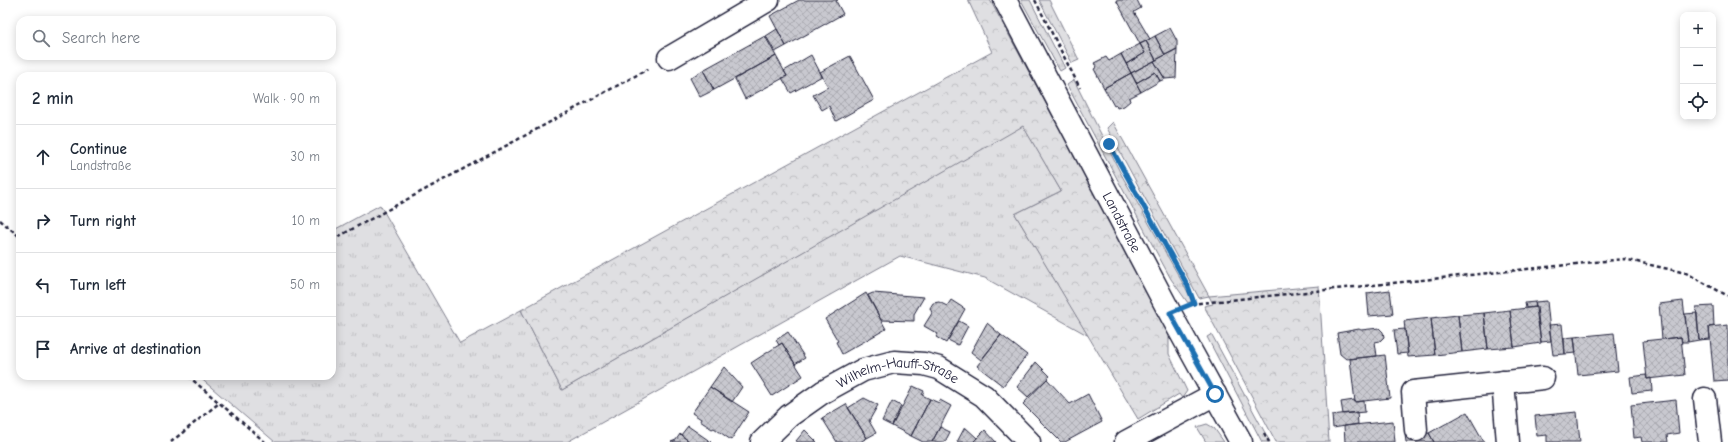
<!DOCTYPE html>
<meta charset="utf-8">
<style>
body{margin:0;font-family:"Comic Neue",sans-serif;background:#f6f6f7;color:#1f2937}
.controls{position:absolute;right:12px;top:12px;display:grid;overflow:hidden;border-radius:8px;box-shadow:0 2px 10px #0003}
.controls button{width:36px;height:36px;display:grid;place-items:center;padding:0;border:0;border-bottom:1px solid #e0e1e3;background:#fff;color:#1f2937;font:20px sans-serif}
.stop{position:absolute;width:12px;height:12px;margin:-9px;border:3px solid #1f6fb2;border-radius:50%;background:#fff}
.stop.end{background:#1f6fb2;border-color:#fff;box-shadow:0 1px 4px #0008}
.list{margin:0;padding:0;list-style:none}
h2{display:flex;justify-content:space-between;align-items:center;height:52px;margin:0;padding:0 16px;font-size:17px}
h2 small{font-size:13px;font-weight:400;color:#747a83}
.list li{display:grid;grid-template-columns:26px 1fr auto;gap:12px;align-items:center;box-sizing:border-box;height:64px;padding:0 16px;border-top:1px solid #e0e1e3}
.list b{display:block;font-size:15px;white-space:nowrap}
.list p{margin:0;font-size:13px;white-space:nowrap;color:#747a83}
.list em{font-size:13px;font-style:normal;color:#747a83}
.icon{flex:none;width:22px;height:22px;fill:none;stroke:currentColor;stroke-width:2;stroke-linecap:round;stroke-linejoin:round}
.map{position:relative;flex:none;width:1728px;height:442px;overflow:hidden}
.search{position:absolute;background:#fff;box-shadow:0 2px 10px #0003;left:16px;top:16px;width:320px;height:44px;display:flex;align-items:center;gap:10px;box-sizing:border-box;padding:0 14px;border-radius:12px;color:#747a83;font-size:15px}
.panel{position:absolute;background:#fff;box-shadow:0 2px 10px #0003;left:16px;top:72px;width:320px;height:308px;border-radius:12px}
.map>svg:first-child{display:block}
.grass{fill:url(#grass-tufts);stroke:#80808e}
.forest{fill:url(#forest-crowns);stroke:#80808e}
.building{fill:url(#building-cross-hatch);stroke:#22223b}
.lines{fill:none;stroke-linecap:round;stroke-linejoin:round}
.minor-casing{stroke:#22223b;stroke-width:25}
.path{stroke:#22223b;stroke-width:2.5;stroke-dasharray:4 3;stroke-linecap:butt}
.minor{stroke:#fff;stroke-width:22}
.route{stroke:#1f6fb2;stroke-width:5}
.labels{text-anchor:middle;stroke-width:3;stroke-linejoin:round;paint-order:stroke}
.street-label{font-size:14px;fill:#22223b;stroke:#fff}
</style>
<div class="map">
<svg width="1728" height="442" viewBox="0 0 1728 442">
<defs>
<pattern id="grass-tufts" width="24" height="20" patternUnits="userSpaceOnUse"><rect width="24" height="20" fill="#dfdfe2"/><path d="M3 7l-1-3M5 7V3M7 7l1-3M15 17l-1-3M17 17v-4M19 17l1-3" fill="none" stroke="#bfbfc3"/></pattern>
<pattern id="forest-crowns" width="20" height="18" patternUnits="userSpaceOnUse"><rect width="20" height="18" fill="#dfdfe2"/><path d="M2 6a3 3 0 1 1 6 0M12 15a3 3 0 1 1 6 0" fill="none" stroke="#bfbfc3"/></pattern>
<pattern id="building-cross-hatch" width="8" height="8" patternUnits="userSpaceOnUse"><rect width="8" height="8" fill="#c8c8cf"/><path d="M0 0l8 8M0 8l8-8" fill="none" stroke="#acacb3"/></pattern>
</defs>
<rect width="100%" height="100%" fill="#fff"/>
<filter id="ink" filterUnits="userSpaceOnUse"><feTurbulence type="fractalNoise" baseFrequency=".025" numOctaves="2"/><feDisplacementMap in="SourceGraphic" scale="8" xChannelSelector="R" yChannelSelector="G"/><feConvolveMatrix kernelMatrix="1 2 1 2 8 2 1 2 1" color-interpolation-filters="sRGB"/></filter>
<g filter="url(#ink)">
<path class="grass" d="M 1021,0 L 1030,0 L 1065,68 L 1060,71 Z
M 1039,0 L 1049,0 L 1079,60 L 1072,63 Z
M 1074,80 L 1121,174 L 1193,301 L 1188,303 L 1171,279 L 1152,244 L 1067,85 Z
M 1023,125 L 1061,191 L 1015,214 L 1089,336 L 985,278 L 900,256 L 567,442 L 275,442 L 198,376 L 332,376 L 332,231 L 380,205 L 460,343 L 521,310 L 562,390 Z
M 1212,334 L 1212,335 L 1270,442 L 1262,442 L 1207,337 Z"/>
<path class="forest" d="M 968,0 L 990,0 L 1169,331 L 1169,354 L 1187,391 L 1182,398 L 1179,394 L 1138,419 L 1015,214 L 1061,191 L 1023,126 L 562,390 L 521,310 L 992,52 Z
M 1113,122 L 1209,296 L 1319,286 L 1329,442 L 1276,442 L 1204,306 L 1213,304 L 1209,296 L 1199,298 L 1107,128 Z
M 1207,424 L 1214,428 L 1224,442 L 1206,442 L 1197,427 Z"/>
<path class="building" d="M 799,0 L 838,0 L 836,1 L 843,14 L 786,46 L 770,16 Z
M 1116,0 L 1137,0 L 1141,8 L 1134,12 L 1150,39 L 1140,44 Z
M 1170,28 L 1177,41 L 1177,49 L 1165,55 L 1155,36 Z
M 777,29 L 786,46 L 775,52 L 766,36 Z
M 765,36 L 776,56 L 714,90 L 703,70 Z
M 1155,36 L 1165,55 L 1156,60 L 1146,41 Z
M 1146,41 L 1156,60 L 1131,73 L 1126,64 L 1145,53 L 1140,44 Z
M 1140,44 L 1145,53 L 1126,64 L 1121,54 Z
M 1177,49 L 1176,78 L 1165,79 L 1154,61 Z
M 1121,54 L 1131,73 L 1104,88 L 1094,69 L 1097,67 L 1094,63 L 1106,57 L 1109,61 Z
M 811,55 L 822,76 L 791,93 L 782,78 L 787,76 L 784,71 Z
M 776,56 L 787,76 L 745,99 L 735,79 Z
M 850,56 L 874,100 L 836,121 L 829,106 L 822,110 L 813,95 L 828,87 L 820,72 Z
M 1154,61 L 1165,79 L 1160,81 L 1155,72 L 1136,83 L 1131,73 Z
M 703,70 L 714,90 L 700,97 L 690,78 Z
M 1155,72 L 1160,81 L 1141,92 L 1136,83 Z
M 1131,73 L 1141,92 L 1129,98 L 1130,101 L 1124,106 L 1117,108 L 1116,105 L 1114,106 L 1104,88 Z
M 1390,290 L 1393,314 L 1369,316 L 1367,293 Z
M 866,293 L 886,329 L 842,354 L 836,342 L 838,341 L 825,319 Z
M 873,293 L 924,297 L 914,314 L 914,321 L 881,320 L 868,295 Z
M 951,300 L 965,309 L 946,343 L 936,337 L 938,334 L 924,326 L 932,313 L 930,308 L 933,303 L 939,302 L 947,306 Z
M 1547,301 L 1551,341 L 1541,342 L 1535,302 Z
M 1683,301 L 1688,342 L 1682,342 L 1681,337 L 1662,339 L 1659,304 Z
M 1535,302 L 1536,307 L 1526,308 L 1525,303 Z
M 1713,306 L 1714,326 L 1709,327 L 1710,339 L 1699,340 L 1696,307 Z
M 1537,307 L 1541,343 L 1514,347 L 1510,310 Z
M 1510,310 L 1514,347 L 1488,349 L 1484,313 Z
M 1484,313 L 1488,349 L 1462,352 L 1458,315 Z
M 1697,313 L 1699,340 L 1688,342 L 1685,314 Z
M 1458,315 L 1462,352 L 1435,355 L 1431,318 Z
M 1431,318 L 1435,355 L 1408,357 L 1404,321 Z
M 959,321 L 968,326 L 958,345 L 948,340 Z
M 987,323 L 1001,335 L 981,360 L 971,352 Z
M 1562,324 L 1565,354 L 1553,355 L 1549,325 Z
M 1728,325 L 1728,380 L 1714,381 L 1709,327 Z
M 1379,328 L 1383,332 L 1384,337 L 1380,341 L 1375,342 L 1377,356 L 1346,359 L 1340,354 L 1337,333 L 1359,329 L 1361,330 Z
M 1405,329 L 1408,353 L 1397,354 L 1394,330 Z
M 788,332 L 805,358 L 795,364 L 782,343 L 779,345 L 776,340 Z
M 1614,333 L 1618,371 L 1578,375 L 1574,337 Z
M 1001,335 L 1027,355 L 1003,386 L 977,366 Z
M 1574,337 L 1576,353 L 1565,354 L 1564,338 Z
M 1681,337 L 1685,375 L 1647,379 L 1643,341 Z
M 782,343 L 803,376 L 772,396 L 751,363 Z
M 1385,355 L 1390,398 L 1355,402 L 1350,359 Z
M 1036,362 L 1050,376 L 1028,397 L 1017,387 Z
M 724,367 L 742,387 L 732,402 L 710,387 Z
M 1646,375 L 1647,379 L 1651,378 L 1652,391 L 1632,393 L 1630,377 Z
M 1047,379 L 1070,404 L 1088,394 L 1102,422 L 1065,442 L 1061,442 L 1023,404 Z
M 913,386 L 924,391 L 922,395 L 930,399 L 911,436 L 892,426 Z
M 710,387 L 749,412 L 731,440 L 714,428 L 712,429 L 700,421 L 701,419 L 692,413 Z
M 864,398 L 878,405 L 869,421 L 876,433 L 867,438 L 848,408 Z
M 930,399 L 939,403 L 940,400 L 951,406 L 932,442 L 923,442 L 911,436 Z
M 1354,400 L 1355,402 L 1364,401 L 1365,412 L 1343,414 L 1341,402 Z
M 1676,400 L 1679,433 L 1667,435 L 1668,442 L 1642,442 L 1641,437 L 1634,438 L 1631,405 Z
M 892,401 L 901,406 L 892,426 L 882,421 Z
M 846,404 L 867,438 L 860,442 L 837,442 L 822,418 Z
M 1357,412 L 1358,424 L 1333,428 L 1332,415 Z
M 1467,412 L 1484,442 L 1434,442 L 1429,433 Z
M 1577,412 L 1580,442 L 1547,442 L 1547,435 L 1537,436 L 1535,416 Z
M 1393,421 L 1395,442 L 1345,442 L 1344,426 Z
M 688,426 L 711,442 L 690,442 L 681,435 Z
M 940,427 L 950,432 L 945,442 L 932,442 Z
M 965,427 L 977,438 L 973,442 L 957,442 Z
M 805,430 L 817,442 L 798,442 L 796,441 Z
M 985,430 L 996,442 L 973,442 Z
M 1429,433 L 1434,442 L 1406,442 L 1405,435 Z
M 680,434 L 681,435 L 690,442 L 671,442 L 676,440 Z"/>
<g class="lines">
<defs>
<g id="minor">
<path id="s1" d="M 1005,0 L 1170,313 L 1241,442"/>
<path d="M 669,58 L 768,0"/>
<path d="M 1503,382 L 1508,442"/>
<path d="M 1705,399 L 1710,442"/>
<path d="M 1416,430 L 1413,392 L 1543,378"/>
<path id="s2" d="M 762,442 L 789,416 L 823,392 L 863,370 L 894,362 L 924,364 L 939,368 L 984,396 L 1029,442"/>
<path d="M 1126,442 L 1215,394"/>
</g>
</defs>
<use href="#minor" class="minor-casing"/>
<path class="path" d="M 1035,0 L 1080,88
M 1122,167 L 1188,286 L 1194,304
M 0,220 L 20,237
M 332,240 L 648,69
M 1191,304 L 1624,259 L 1686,273 L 1728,296
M 188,376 L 265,442
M 1264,433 L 1269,442
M 171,442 L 219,403"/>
<use href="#minor" class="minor"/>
</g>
</g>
<g class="lines" filter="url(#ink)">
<path class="route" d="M 1109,144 L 1188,286 L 1194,303 L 1170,313 L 1215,394"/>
</g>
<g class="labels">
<g class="street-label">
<text dy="5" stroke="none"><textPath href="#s1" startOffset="251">Landstraße</textPath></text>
<text dy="5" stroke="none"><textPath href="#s2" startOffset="160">Wilhelm-Hauff-Straße</textPath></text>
</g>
</g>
</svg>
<div class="controls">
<button>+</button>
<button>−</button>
<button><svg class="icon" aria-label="locate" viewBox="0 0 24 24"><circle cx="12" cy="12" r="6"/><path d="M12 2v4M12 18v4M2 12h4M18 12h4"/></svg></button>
</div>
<div class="stop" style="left:1215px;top:394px"></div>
<div class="stop end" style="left:1109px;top:144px"></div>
<div class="search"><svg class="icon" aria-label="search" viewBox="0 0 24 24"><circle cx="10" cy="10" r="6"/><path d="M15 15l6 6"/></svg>Search here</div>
<section class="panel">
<h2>2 min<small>Walk · 90 m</small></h2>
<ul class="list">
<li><svg class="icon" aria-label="ahead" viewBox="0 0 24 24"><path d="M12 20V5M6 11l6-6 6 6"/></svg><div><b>Continue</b><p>Landstraße</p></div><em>30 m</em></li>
<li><svg class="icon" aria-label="right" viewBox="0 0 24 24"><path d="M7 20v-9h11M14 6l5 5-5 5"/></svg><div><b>Turn right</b></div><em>10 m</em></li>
<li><svg class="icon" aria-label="left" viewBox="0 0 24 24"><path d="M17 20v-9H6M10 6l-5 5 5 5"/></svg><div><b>Turn left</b></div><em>50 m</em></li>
<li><svg class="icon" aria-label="arrive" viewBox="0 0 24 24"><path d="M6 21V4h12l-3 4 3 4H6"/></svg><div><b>Arrive at destination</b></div></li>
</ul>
</section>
</div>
